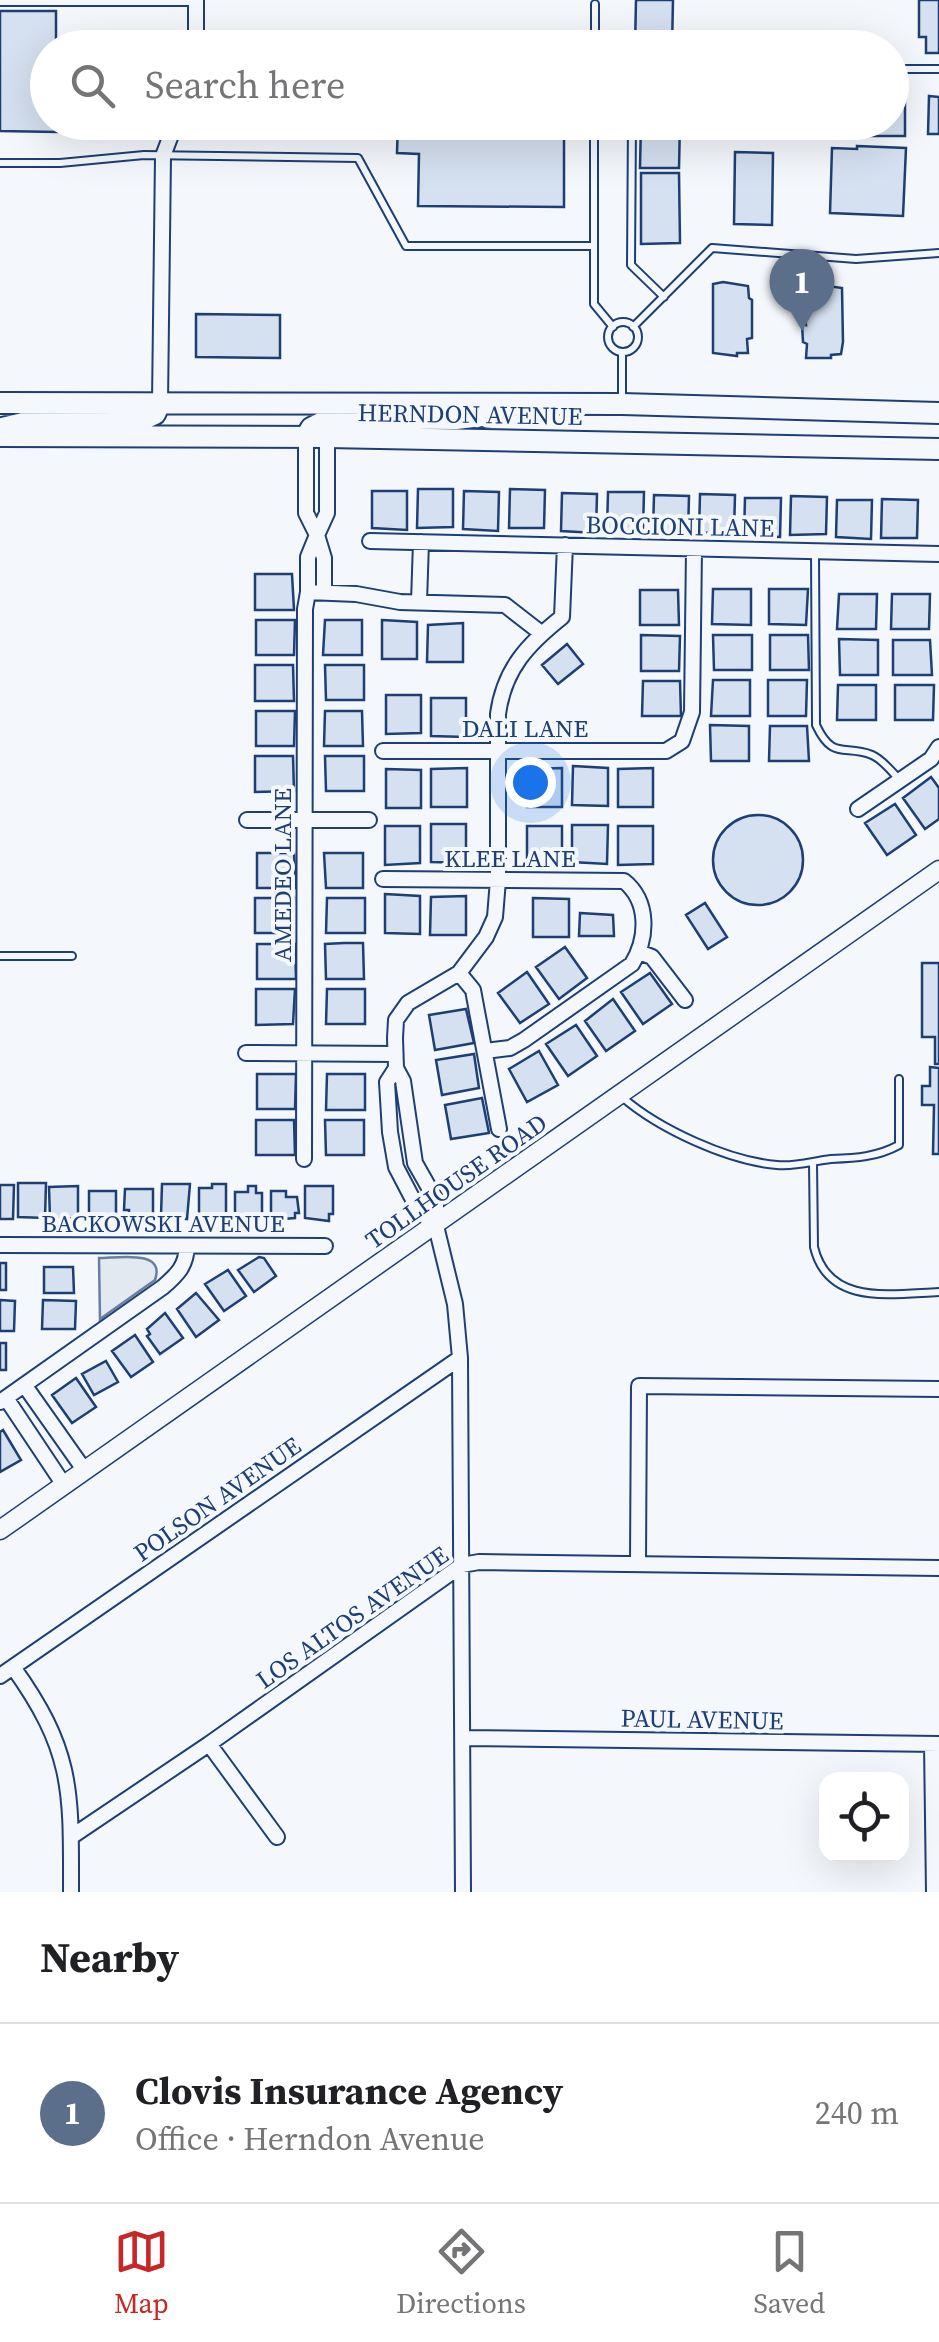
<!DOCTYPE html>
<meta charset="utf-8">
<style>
body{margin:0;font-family:"Source Serif 4",serif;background:#f6f6f6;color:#202124}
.controls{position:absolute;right:30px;bottom:30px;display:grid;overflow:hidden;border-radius:20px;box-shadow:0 10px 40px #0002}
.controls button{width:90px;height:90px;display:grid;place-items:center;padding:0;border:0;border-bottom:2px solid #e0e0e0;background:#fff;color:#202124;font:50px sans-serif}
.you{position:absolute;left:530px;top:782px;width:35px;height:35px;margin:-25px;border:8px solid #fff;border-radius:50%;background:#1a73e8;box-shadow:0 0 0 15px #1a73e833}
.badge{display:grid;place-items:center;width:65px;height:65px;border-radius:50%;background:#c62828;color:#fff;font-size:32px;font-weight:700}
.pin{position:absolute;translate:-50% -82px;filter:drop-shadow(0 2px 5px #0008)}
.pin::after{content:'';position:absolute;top:52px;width:35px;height:30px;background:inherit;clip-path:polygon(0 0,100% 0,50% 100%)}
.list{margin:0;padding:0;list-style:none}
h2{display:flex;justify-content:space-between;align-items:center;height:130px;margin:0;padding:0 40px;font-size:42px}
h2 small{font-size:32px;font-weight:400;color:#757577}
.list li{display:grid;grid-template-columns:65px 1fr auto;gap:30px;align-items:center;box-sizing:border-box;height:180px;padding:0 40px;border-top:2px solid #e0e0e0}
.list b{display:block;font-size:38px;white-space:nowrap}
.list p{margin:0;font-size:32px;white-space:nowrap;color:#757577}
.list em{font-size:32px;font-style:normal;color:#757577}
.icon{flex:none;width:55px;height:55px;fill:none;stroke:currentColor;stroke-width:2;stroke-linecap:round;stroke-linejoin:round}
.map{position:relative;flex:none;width:939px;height:1892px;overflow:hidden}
.search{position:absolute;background:#fff;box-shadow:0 10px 40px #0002;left:30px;right:30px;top:30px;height:110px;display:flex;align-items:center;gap:25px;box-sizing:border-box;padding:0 35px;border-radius:55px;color:#757577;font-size:38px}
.sheet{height:310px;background:#fff}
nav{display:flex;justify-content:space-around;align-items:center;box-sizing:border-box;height:140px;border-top:2px solid #e0e0e0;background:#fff;font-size:28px;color:#757577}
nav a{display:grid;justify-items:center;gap:5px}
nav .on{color:#c62828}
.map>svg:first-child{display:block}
.green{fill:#e3e9f0;stroke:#687fa3;stroke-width:2.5}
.building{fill:#d5e0f0;stroke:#1d3f73;stroke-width:2.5}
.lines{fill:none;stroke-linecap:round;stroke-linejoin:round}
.service-casing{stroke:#1d3f73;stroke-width:10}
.minor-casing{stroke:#1d3f73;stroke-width:18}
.tertiary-casing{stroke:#1d3f73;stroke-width:21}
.primary-casing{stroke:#1d3f73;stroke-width:24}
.service{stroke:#f4f7fb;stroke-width:6}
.minor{stroke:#f4f7fb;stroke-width:14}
.tertiary{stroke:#f4f7fb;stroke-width:18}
.primary{stroke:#f4f7fb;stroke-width:20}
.labels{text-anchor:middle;stroke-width:8;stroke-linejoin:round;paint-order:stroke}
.street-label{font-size:25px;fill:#1d3f73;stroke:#f4f7fb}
</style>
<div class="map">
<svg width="939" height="1892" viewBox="0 0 939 1892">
<rect width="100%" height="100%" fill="#f4f7fb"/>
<path class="green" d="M 99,1258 C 118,1258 166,1249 155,1280 L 100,1319 Z"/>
<path class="building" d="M 636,0 L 673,0 L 672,48 L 635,48 Z
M 919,0 L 939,0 L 939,53 L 926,53 L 926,37 L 919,37 Z
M 0,11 L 56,11 L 56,48 L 48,48 L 48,122 L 57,122 L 57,132 L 0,131 Z
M 929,96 L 939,97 L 939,134 L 928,134 Z
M 892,97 L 905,97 L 905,136 L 832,136 L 832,122 L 892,122 Z
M 61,122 L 131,122 L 131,126 L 128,132 L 61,132 Z
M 398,122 L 564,122 L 564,207 L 418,206 L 419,154 L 397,153 Z
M 641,122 L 680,122 L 679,168 L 640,168 Z
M 734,122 L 808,122 L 807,136 L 734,134 Z
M 857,146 L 906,148 L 903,216 L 830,213 L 832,148 L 857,149 Z
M 735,152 L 773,153 L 772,225 L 734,224 Z
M 641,173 L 679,173 L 680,243 L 641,244 Z
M 723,282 L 748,286 L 749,298 L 752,300 L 752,338 L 747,339 L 748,353 L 737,353 L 737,356 L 713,353 L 713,284 Z
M 815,284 L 842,288 L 843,342 L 841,354 L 831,355 L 831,358 L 806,358 L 807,344 L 803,342 L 802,324 L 806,325 L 803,300 L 809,300 L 806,299 L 806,287 L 815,287 Z
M 196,314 L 280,315 L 280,358 L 196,357 Z
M 418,489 L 453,489 L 453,527 L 417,528 Z
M 510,489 L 545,490 L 544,528 L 509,528 Z
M 372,491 L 407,491 L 407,530 L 372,528 Z
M 464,491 L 499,492 L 498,531 L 463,529 Z
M 608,492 L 644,492 L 643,530 L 607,531 Z
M 562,493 L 597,494 L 596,533 L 561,531 Z
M 700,494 L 735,495 L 734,532 L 699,533 Z
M 654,495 L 689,496 L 688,535 L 653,533 Z
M 791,496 L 827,497 L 826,534 L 790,535 Z
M 745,498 L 781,498 L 780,537 L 744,535 Z
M 882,499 L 918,500 L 917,538 L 881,538 Z
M 837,500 L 872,500 L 871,539 L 836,537 Z
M 255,574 L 292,574 L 294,610 L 255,610 Z
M 713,589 L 751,589 L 751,625 L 712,624 Z
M 769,589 L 808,589 L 806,625 L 769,624 Z
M 640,590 L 678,590 L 679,625 L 640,625 Z
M 839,594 L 877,594 L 876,629 L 837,629 Z
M 892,594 L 930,594 L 929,629 L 891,629 Z
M 256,620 L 295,620 L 294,655 L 256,655 Z
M 325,620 L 362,620 L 362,655 L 323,655 Z
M 382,620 L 417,622 L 417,659 L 382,659 Z
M 463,623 L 463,662 L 427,662 L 428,625 Z
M 641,635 L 680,636 L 679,671 L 641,671 Z
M 713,635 L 752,635 L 752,670 L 714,670 Z
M 770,635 L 808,635 L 809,670 L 770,670 Z
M 839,639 L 878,640 L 878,675 L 840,675 Z
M 893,640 L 930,640 L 932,675 L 893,675 Z
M 567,644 L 583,664 L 558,684 L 542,665 Z
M 255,665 L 293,665 L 294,701 L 255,701 Z
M 325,665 L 364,665 L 364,700 L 326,700 Z
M 713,680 L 750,680 L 750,716 L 711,716 Z
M 768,680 L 807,680 L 806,716 L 768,716 Z
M 643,681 L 680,681 L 681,716 L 642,716 Z
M 838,685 L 876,685 L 876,720 L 837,720 Z
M 895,685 L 934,685 L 933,720 L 895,720 Z
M 386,695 L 421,695 L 421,733 L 386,734 Z
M 431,698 L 466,698 L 466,737 L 431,736 Z
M 256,711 L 295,711 L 294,746 L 256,746 Z
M 325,711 L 362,711 L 363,746 L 324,746 Z
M 710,725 L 749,726 L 749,761 L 711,761 Z
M 770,726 L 807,726 L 809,761 L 769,761 Z
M 255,756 L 293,756 L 294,791 L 255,792 Z
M 325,756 L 364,756 L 364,791 L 326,791 Z
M 573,766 L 608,768 L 608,806 L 572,805 Z
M 467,768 L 467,807 L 431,807 L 431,769 Z
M 562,768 L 562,807 L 527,807 L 527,769 Z
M 653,768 L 653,807 L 618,807 L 618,769 Z
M 386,769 L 421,770 L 421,808 L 386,808 Z
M 931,777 L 939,788 L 939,819 L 925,829 L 903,798 Z
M 895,804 L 916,835 L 887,855 L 865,823 Z
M713 860a45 45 0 1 1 90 0a45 45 0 1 1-90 0Z
M 431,824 L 466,824 L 466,863 L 431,862 Z
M 572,825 L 608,825 L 607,864 L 572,862 Z
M 385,826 L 420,826 L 420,863 L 385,865 Z
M 527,826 L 562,826 L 562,864 L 527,865 Z
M 618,826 L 653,826 L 653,864 L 618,865 Z
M 257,853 L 294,853 L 296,888 L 257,888 Z
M 324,853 L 363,853 L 363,888 L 326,888 Z
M 385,894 L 420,896 L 420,934 L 385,933 Z
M 466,896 L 466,935 L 430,935 L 431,897 Z
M 255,898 L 294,898 L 293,933 L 255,933 Z
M 327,898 L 365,898 L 365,933 L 326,933 Z
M 533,898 L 569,899 L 569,937 L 533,937 Z
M 705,903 L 727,937 L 708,949 L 686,915 Z
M 580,913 L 613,915 L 614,936 L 579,936 Z
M 344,943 L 363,943 L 364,979 L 326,979 L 325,944 Z
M 257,944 L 295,944 L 296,979 L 257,979 Z
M 565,947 L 587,978 L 559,999 L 536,967 Z
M 922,963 L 939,963 L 939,1064 L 935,1064 L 935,1037 L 922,1037 Z
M 527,972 L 549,1004 L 520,1023 L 498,993 Z
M 650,973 L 672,1004 L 643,1024 L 621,992 Z
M 256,989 L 295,989 L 293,1024 L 256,1025 Z
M 327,989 L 365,989 L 365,1024 L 326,1024 Z
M 613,999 L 635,1031 L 606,1051 L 585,1021 Z
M 466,1009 L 474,1043 L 435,1050 L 429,1015 Z
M 576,1025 L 597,1056 L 568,1076 L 546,1044 Z
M 539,1051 L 558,1085 L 527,1102 L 509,1069 Z
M 474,1054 L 479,1088 L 442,1095 L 436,1060 Z
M 930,1067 L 939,1068 L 939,1154 L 933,1154 L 934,1105 L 922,1105 L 922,1086 L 930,1086 Z
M 257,1074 L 296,1074 L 295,1109 L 257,1109 Z
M 327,1074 L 365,1074 L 365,1110 L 326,1110 Z
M 482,1098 L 489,1133 L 451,1139 L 445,1105 Z
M 256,1120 L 294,1120 L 295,1155 L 256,1155 Z
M 325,1120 L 364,1120 L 364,1155 L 326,1155 Z
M 18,1183 L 46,1183 L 45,1218 L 18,1217 Z
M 162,1184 L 190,1184 L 187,1219 L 161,1216 Z
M 212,1184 L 226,1184 L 226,1220 L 199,1220 L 199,1188 L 212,1188 Z
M 0,1185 L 14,1185 L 13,1219 L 0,1219 Z
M 78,1186 L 78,1218 L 50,1219 L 49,1187 Z
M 248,1186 L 256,1186 L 256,1193 L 262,1193 L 262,1215 L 235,1220 L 235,1192 L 248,1192 Z
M 305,1186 L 333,1186 L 333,1214 L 329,1214 L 329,1221 L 305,1218 Z
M 125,1189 L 153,1189 L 153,1218 L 129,1216 L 129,1210 L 124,1210 Z
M 89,1191 L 116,1191 L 116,1219 L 100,1219 L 89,1213 Z
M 271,1191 L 286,1191 L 286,1197 L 297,1197 L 299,1213 L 295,1213 L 295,1218 L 271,1220 Z
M 259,1257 L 264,1258 L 276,1276 L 254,1292 L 238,1270 Z
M 0,1263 L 6,1263 L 6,1290 L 0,1290 Z
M 44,1267 L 73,1267 L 74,1293 L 44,1293 Z
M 228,1270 L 246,1296 L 224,1311 L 205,1284 Z
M 196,1293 L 219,1320 L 196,1337 L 177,1309 Z
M 0,1300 L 15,1301 L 14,1331 L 0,1331 Z
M 43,1300 L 76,1301 L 75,1329 L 42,1329 Z
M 165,1313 L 183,1338 L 160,1354 L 147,1336 L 150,1334 L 147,1329 Z
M 135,1335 L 153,1362 L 131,1377 L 112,1351 Z
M 0,1343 L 6,1343 L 6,1370 L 0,1370 Z
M 106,1361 L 118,1382 L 94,1395 L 82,1374 Z
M 76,1378 L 96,1407 L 72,1423 L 52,1395 Z
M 3,1430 L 21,1460 L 0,1472 L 0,1432 Z"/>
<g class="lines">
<defs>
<path id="service" d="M 0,2 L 194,2
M 595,48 L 595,4
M 892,69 L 939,69
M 632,122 L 631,265 L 664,297
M 0,163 L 60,163 L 144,155 L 358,158 L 406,246 L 594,246 L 594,122
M 594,246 L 594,304 L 613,327
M608 337a15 15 0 1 1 30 0a15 15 0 1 1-30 0Z
M 633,327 L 712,248 L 856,259 L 939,253
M 622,401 L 622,352
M 815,553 L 816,725 C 833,761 844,744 872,755 C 882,759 891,771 898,778
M 0,956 L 72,956
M 622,1097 C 659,1129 728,1161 777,1165 C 795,1167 813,1161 831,1159 C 856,1158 877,1157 899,1145 L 899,1079
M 813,1162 L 814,1247 C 828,1306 891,1294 939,1292"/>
<path id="minor" d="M 196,48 L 196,0
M 160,403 L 163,156 L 176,122
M 306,437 L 306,513 L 317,535 L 308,557 L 308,592
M 370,541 L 939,554
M 324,592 L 324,558 L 317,535 L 327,513 L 327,437
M 419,602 L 421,542
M 383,751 L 666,751 L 682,741 L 692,712 L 694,549
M 858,809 L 931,759 L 939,747
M 247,820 L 369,820
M 383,879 L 624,881 C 649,901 648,938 632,964 L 524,1040 L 510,1048 L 485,1051
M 639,952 L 652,957 L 685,1000
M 459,973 L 473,990 L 499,1129
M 246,1053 L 395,1054
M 396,1068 L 387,1082 L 390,1132 L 396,1167 L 419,1211 L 436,1226
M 304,1159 L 305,609 L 308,592 L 356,594 L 400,602 L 505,605 L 541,633
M 0,1245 L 325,1246
M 25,1386 L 85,1471
M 6,1398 L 64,1485
M 0,1402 L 163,1287 C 178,1274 186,1266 187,1246
M 638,1564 L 639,1386 L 939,1389
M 13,1667 C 74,1752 71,1792 71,1892
M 0,1676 L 460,1358
M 464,1738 L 939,1744
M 209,1744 L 277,1837
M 932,1744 L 934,1892
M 71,1837 L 209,1744 L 462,1565 L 479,1562 L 939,1568
M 463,1892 L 460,1358 L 455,1304 L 436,1226 L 436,1200 L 415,1163 L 403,1081 L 396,1068 L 395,1038 L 396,1020 L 408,1003 L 459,973 L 486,937 L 495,917 L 498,880 L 498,714 C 504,669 528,644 562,617 L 565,545"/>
<path id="tertiary" d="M 0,1530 L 939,870"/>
<path id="primary" d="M 0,403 L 622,404 L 939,413
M 2,428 L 40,419 L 142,420 L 155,414 L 160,403
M 0,436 L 327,437 L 939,449
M 306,437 L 311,428 L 331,418 L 456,419 L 491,415"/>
</defs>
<use href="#service" class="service-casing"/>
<use href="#minor" class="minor-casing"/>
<use href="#tertiary" class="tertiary-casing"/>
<use href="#primary" class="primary-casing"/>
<use href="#service" class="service"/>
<use href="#minor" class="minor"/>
<use href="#tertiary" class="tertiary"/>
<use href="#primary" class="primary"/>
</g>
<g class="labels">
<g class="street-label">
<text transform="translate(470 414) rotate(1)" y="9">HERNDON AVENUE</text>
<text transform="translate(680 526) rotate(1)" y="9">BOCCIONI LANE</text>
<text x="525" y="737">DALI LANE</text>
<text x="510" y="867">KLEE LANE</text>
<text transform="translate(282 875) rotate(-90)" y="9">AMEDEO LANE</text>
<text transform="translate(456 1181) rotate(-35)" y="9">TOLLHOUSE ROAD</text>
<text x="163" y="1232">BACKOWSKI AVENUE</text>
<text transform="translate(217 1499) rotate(-35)" y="9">POLSON AVENUE</text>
<text transform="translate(352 1617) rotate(-35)" y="9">LOS ALTOS AVENUE</text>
<text transform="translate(702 1719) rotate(1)" y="9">PAUL AVENUE</text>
</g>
</g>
</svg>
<div class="controls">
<button><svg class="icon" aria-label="locate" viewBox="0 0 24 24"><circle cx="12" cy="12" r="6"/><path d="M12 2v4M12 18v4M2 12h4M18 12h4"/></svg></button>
</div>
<div class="you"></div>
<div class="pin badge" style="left:802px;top:331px;background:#5c6f8a">1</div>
<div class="search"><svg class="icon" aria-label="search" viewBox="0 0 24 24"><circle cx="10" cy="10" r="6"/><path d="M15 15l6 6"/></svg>Search here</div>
</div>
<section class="sheet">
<h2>Nearby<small></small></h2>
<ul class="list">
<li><span class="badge" style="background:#5c6f8a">1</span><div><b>Clovis Insurance Agency</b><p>Office · Herndon Avenue</p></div><em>240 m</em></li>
</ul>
</section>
<nav>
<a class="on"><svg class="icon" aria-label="map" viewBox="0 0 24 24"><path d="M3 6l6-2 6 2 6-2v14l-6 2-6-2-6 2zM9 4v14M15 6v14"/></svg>Map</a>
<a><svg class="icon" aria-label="directions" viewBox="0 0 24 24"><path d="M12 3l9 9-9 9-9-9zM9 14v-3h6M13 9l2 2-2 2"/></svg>Directions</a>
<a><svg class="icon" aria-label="saved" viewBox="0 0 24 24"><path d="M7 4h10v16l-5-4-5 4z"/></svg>Saved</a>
</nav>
